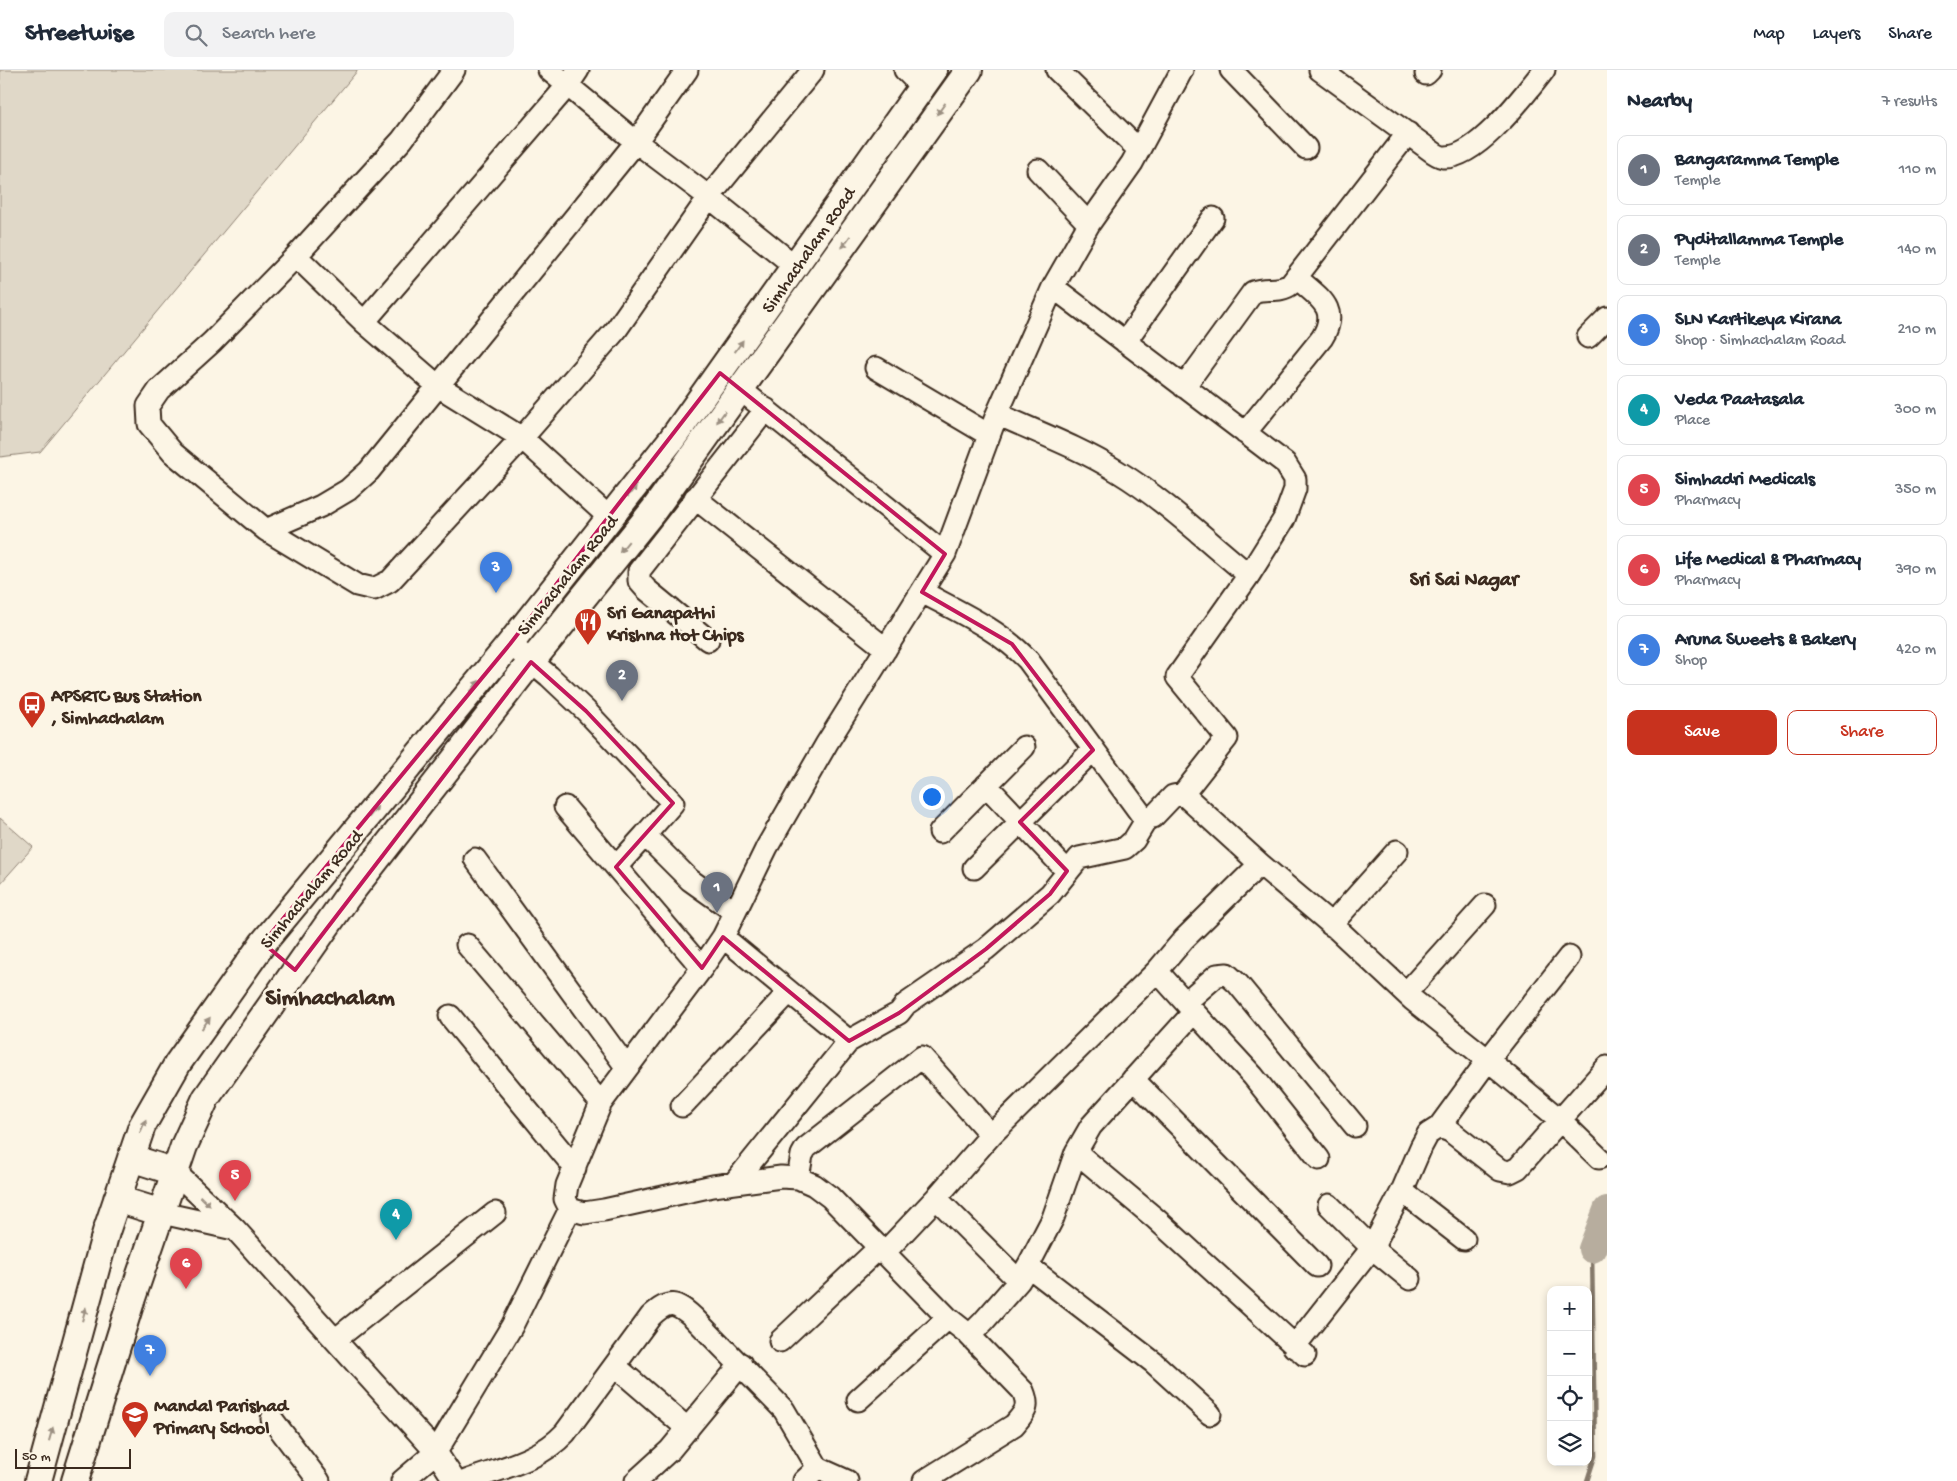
<!DOCTYPE html>
<meta charset="utf-8">
<style>
body{margin:0;font-family:"Gochi Hand",sans-serif;background:#f2f2f3;color:#1f2937}
.controls{position:absolute;right:15px;bottom:15px;display:grid;overflow:hidden;border-radius:10px;box-shadow:0 2px 8px #0003}
.controls button{width:45px;height:45px;display:grid;place-items:center;padding:0;border:0;border-bottom:1px solid #e0e1e3;background:#fff;color:#1f2937;font:25px sans-serif}
.scale{position:absolute;left:15px;bottom:12px;width:116px;box-sizing:border-box;padding-left:5px;border:2px solid #3b2a1e;border-top:0;font-size:14px;line-height:18px;white-space:nowrap;color:#3b2a1e;-webkit-text-stroke:4px #fcf5e5;paint-order:stroke}
.you{position:absolute;left:931px;top:726px;width:18px;height:18px;margin:-12px;border:4px solid #fff;border-radius:50%;background:#1a73e8;box-shadow:0 0 0 8px #1a73e833}
.badge{display:grid;place-items:center;width:32px;height:32px;border-radius:50%;background:#c8321e;color:#fff;font-size:16px;font-weight:700}
.pin{position:absolute;translate:-50% -41px;filter:drop-shadow(0 1px 2px #0008)}
.pin::after{content:'';position:absolute;top:26px;width:18px;height:15px;background:inherit;clip-path:polygon(0 0,100% 0,50% 100%)}
.list{margin:0;padding:0;list-style:none}
h2{display:flex;justify-content:space-between;align-items:center;height:65px;margin:0;padding:0 20px;font-size:21px}
h2 small{font-size:16px;font-weight:400;color:#747a83}
.list li{display:grid;grid-template-columns:32px 1fr auto;gap:15px;align-items:center;box-sizing:border-box;height:70px;margin:0 10px 10px;padding:0 10px;border:1px solid #e0e1e3;border-radius:10px}
.list b{display:block;font-size:19px;white-space:nowrap}
.list p{margin:0;font-size:16px;white-space:nowrap;color:#747a83}
.list em{font-size:16px;font-style:normal;color:#747a83}
.actions{display:flex;gap:10px;padding:15px 20px}
.actions a{flex:1;padding:11px 0;border:1px solid #c8321e;border-radius:10px;text-align:center;font-size:18px;color:#c8321e}
.actions .main{background:#c8321e;color:#fff}
.icon{flex:none;width:28px;height:28px;fill:none;stroke:currentColor;stroke-width:2;stroke-linecap:round;stroke-linejoin:round}
.map{position:relative;flex:none;width:1607px;height:1411px;overflow:hidden}
header{display:flex;align-items:center;gap:30px;box-sizing:border-box;height:70px;padding:0 25px;background:#fff;border-bottom:1px solid #e0e1e3}
header strong{font-size:24px}
nav{display:flex;gap:28px;margin-inline-start:auto;font-size:18px}
.search{width:350px;height:45px;background:#f2f2f3;display:flex;align-items:center;gap:12px;box-sizing:border-box;padding:0 18px;border-radius:10px;color:#747a83;font-size:19px}
main{display:flex}
aside{flex:1;background:#fff}
.map>svg:first-child{display:block}
.green{fill:#e0d8c8;stroke:#8e8173}
.lines{fill:none;stroke-linecap:round;stroke-linejoin:round}
.stream{stroke:#85796b;stroke-width:4.5}
.river{stroke:#b7ad9e;stroke-width:28}
.minor-casing{stroke:#3b2a1e;stroke-width:25}
.major-casing{stroke:#3b2a1e;stroke-width:30}
.minor{stroke:#fcf5e5;stroke-width:21}
.major{stroke:#fcf5e5;stroke-width:26}
.oneway{fill:#9c9082}
.marked{fill:none;stroke:#c2185b;stroke-width:4;stroke-linejoin:round}
.labels{text-anchor:middle;stroke-width:5;stroke-linejoin:round;paint-order:stroke}
.street-label{font-size:19px;fill:#3b2a1e;stroke:#fcf5e5}
.poi-label{font-size:19px;font-weight:bold;fill:#3b2a1e;stroke:#fcf5e5;text-anchor:start}
.neighbourhood-label{font-size:20px;font-weight:bold;fill:#3b2a1e;stroke:#fcf5e5}
.district-label{font-size:24px;font-weight:bold;fill:#3b2a1e;stroke:#fcf5e5}
</style>
<header>
<strong>Streetwise</strong>
<div class="search"><svg class="icon" aria-label="search" viewBox="0 0 24 24"><circle cx="10" cy="10" r="6"/><path d="M15 15l6 6"/></svg>Search here</div>
<nav><a>Map</a><a>Layers</a><a>Share</a></nav>
</header>
<main>
<div class="map">
<svg width="1607" height="1411" viewBox="0 0 1607 1411">
<rect width="100%" height="100%" fill="#fcf5e5"/>
<filter id="ink" filterUnits="userSpaceOnUse"><feTurbulence type="fractalNoise" baseFrequency=".02" numOctaves="2"/><feDisplacementMap in="SourceGraphic" scale="10" xChannelSelector="R" yChannelSelector="G"/><feConvolveMatrix kernelMatrix="1 2 1 2 8 2 1 2 1" color-interpolation-filters="sRGB"/></filter>
<g filter="url(#ink)">
<path class="green" d="M 0,0 L 358,0 L 40,382 L 0,387 Z
M 0,748 L 33,777 L 0,814 Z"/>
<g class="lines">
<path class="stream" d="M 1587,1411 L 1595,1386 L 1592,1179"/>
<path class="river" d="M 1592,1179 L 1607,1140"/>
<defs>
<path id="minor" d="M 454,0 L 402,70 L 296,186 L 364,252 L 438,316 L 522,368 L 610,448
M 549,0 L 636,72 L 687,0
M 905,0 L 922,17
M 1057,0 L 1139,80
M 1231,0 L 1306,78
M 1320,0 L 1426,77 C 1430,80 1437,86 1443,87 C 1476,90 1525,24 1544,0
M 1426,4 L 1430,0
M 1038,100 L 1089,154
M 296,186 L 212,272 L 159,320 L 148,336 L 149,354 L 173,383 L 266,460 L 321,436 L 348,420 L 369,401 L 636,72 L 709,127 L 813,0
M 1053,217 L 1285,393 L 1295,409 L 1295,419 L 1284,449 L 1249,505 L 1177,607 L 1227,668 L 1183,724
M 364,252 L 568,15 L 578,0
M 1588,267 L 1607,248
M 1125,272 L 1213,148
M 876,298 L 989,365
M 1184,317 L 1253,222 C 1266,217 1280,223 1291,214 L 1408,63
M 741,320 L 945,484
M 997,344 C 1037,362 1080,378 1117,401 C 1165,430 1206,470 1249,505
M 1245,363 L 1322,268 C 1341,237 1317,227 1296,207
M 695,428 L 886,579
M 266,460 L 357,515 L 374,519 L 390,511 L 522,368 L 616,260 L 709,127 L 795,196
M 922,522 C 959,542 998,559 1028,590 L 1141,744 L 1148,747 L 1153,747 L 1173,726 L 1183,724 L 1260,794 L 1184,869 L 1157,901 L 1194,942 L 1091,1056 L 1076,1082 L 1053,1148 L 1028,1196 L 1019,1211 L 983,1252 L 976,1259 L 967,1263 L 948,1248 L 830,1127 L 814,1115 L 798,1108 L 781,1107 L 713,1116 L 604,1140 L 584,1143 L 570,1139 L 565,1129 L 567,1115 L 601,1033 L 702,898 L 723,867 L 767,777 L 827,673 L 945,484 L 997,344 L 1053,217 L 1089,154 L 1132,93 L 1182,0
M 708,570 L 646,519 L 639,511 L 639,501 L 766,339
M 510,574 L 549,606 L 586,641 L 673,733 L 645,765 L 690,810 L 735,842
M 986,715 L 1067,801
M 565,737 L 702,898
M 940,762 L 1024,677
M 475,789 L 627,998
M 1260,794 L 1337,859 L 1413,930 L 1488,990 L 1559,1049 L 1599,1088
M 616,797 L 645,765
M 974,798 L 1093,680
M 1331,855 L 1397,781
M 723,867 L 849,971
M 467,875 L 601,1033
M 1406,923 L 1485,835
M 1186,932 L 1217,905 L 1227,904 L 1238,914 L 1355,1056
M 1194,942 L 1253,1006 L 1319,1089
M 450,946 L 575,1098
M 1133,1009 L 1317,1196
M 682,1036 L 789,922
M 1439,1057 L 1488,990 L 1569,887
M 1076,1082 L 1156,1149 L 1305,1285
M 175,1102 L 235,1159 L 436,1382 L 455,1411
M 798,1108 L 802,1085 L 806,1078 L 922,987 L 991,1065
M 734,1113 L 849,971 L 899,943 L 906,934 L 986,879 L 1050,824 L 1079,788 L 1125,778 L 1134,770 L 1148,747
M 1402,1121 L 1464,1169
M 936,1128 L 1019,1211
M 1329,1135 L 1372,1178 L 1410,1209
M 162,1143 L 234,1159
M 885,1182 L 936,1128 L 991,1065 L 1157,901
M 1028,1196 L 1153,1292 L 1210,1344
M 335,1270 L 495,1143
M 780,1271 L 880,1177
M 1294,1277 L 1372,1178 L 1402,1121 L 1421,1077 L 1428,1064 L 1439,1057 L 1450,1061 L 1500,1100 L 1510,1102 L 1518,1098 L 1607,997
M 615,1296 L 688,1359
M 858,1330 L 948,1248
M 272,1349 L 319,1411
M 402,1411 L 436,1382 L 512,1256 L 570,1139
M 466,1411 C 501,1398 539,1391 565,1363 L 651,1246 C 669,1229 676,1232 693,1247 L 784,1340 L 818,1398 L 847,1411
M 636,1411 L 670,1380 L 741,1294
M 804,1411 L 818,1398
M 924,1411 L 1014,1355 C 1025,1342 1030,1338 1023,1321 L 967,1263"/>
<path id="major" d="M 131,1088 L 175,1102
M 117,1129 L 162,1143
M 38,1411 L 106,1162 L 142,1056 L 178,993 L 263,873 L 510,574 L 672,369 L 934,0
M 75,1411 L 132,1228 L 184,1076 L 206,1028 L 347,827 L 523,602 L 653,441 L 969,0"/>
</defs>
<use href="#minor" class="minor-casing"/>
<use href="#major" class="major-casing"/>
<use href="#minor" class="minor"/>
<use href="#major" class="major"/>
</g>
<defs><path id="oneway-solid" d="M-6-.8H1V-3.2L6.5 0L1 3.2V.8H-6Z" transform="scale(1.25)"/></defs>
<g class="oneway">
<use href="#oneway-solid" transform="translate(941 39) rotate(126)"/>
<use href="#oneway-solid" transform="translate(846 172) rotate(125)"/>
<use href="#oneway-solid" transform="translate(739 276) rotate(-55)"/>
<use href="#oneway-solid" transform="translate(721 347) rotate(126)"/>
<use href="#oneway-solid" transform="translate(632 421) rotate(-52)"/>
<use href="#oneway-solid" transform="translate(624 477) rotate(129)"/>
<use href="#oneway-solid" transform="translate(475 616) rotate(-51)"/>
<use href="#oneway-solid" transform="translate(373 742) rotate(-51)"/>
<use href="#oneway-solid" transform="translate(206 953) rotate(-54)"/>
<use href="#oneway-solid" transform="translate(143 1056) rotate(-67)"/>
<use href="#oneway-solid" transform="translate(205 1131) rotate(44)"/>
<use href="#oneway-solid" transform="translate(84 1244) rotate(-75)"/>
<use href="#oneway-solid" transform="translate(51 1364) rotate(-74)"/>
</g>
</g>
<path class="marked" d="M 720,303 L 945,484 L 922,522 L 1012,574 L 1093,680 L 1020,752 L 1067,801 L 1050,824 L 986,879 L 899,943 L 849,971 L 723,867 L 702,898 L 616,797 L 673,733 L 586,641 L 531,592 L 295,900 L 263,873 L 510,574 Z"/>
<defs>
<symbol id="restaurant-pin" viewBox="-11 -11 22 30"><path d="M0 17L-7.5 6A9.5 9.5 0 1 1 7.5 6Z" fill="#c8321e" stroke="#fcf5e5"/><path d="M-5-6h1v4h1v-4h1v4h1v-4h1v5L-1.5 .5V6h-2V.5L-5-1ZM5-6V6H3V1.5H1.5Q1.5-4 5-6Z" fill="#fff"/></symbol>
<symbol id="bus-pin" viewBox="-11 -11 22 30"><path d="M0 17L-7.5 6A9.5 9.5 0 1 1 7.5 6Z" fill="#c8321e" stroke="#fcf5e5"/><path d="M-5-6H5V4H4V6H2V4H-2V6H-4V4H-5ZM-3.5-4V0h7V-4ZM-3.5 1.2v1.5H-2V1.2ZM2 1.2v1.5H3.5V1.2Z" fill="#fff"/></symbol>
<symbol id="school-pin" viewBox="-11 -11 22 30"><path d="M0 17L-7.5 6A9.5 9.5 0 1 1 7.5 6Z" fill="#c8321e" stroke="#fcf5e5"/><path d="M0-5L7-2L0 1L-7-2ZM-4 1L0 2.5L4 1V4Q0 6-4 4Z" fill="#fff"/></symbol>
</defs>
<g fill-rule="evenodd">
<use href="#restaurant-pin" x="572" y="536" width="32" height="43"/>
<use href="#bus-pin" x="16" y="619" width="32" height="43"/>
<use href="#school-pin" x="119" y="1329" width="32" height="43"/>
</g>
<g class="labels">
<g class="street-label">
<text transform="translate(807 179) rotate(-55)" y="7">Simhachalam Road</text>
<text transform="translate(566 504) rotate(-51)" y="7">Simhachalam Road</text>
<text transform="translate(310 818) rotate(-50)" y="7">Simhachalam Road</text>
</g>
<g class="poi-label">
<text x="607" y="548">Sri Ganapathi<tspan x="607" dy="22">Krishna Hot Chips</tspan></text>
<text x="51" y="631">APSRTC Bus Station<tspan x="51" dy="22">, Simhachalam</tspan></text>
<text x="154" y="1341">Mandal Parishad<tspan x="154" dy="22">Primary School</tspan></text>
</g>
<g class="neighbourhood-label">
<text x="1464" y="515">Sri Sai Nagar</text>
</g>
<g class="district-label">
<text x="330" y="934">Simhachalam</text>
</g>
</g>
</svg>
<div class="controls">
<button>+</button>
<button>−</button>
<button><svg class="icon" aria-label="locate" viewBox="0 0 24 24"><circle cx="12" cy="12" r="6"/><path d="M12 2v4M12 18v4M2 12h4M18 12h4"/></svg></button>
<button><svg class="icon" aria-label="layers" viewBox="0 0 24 24"><path d="M12 4l9 5-9 5-9-5zM3 14l9 5 9-5"/></svg></button>
</div>
<div class="scale">50 m</div>
<div class="you"></div>
<div class="pin badge" style="left:717px;top:843px;background:#6b7280">1</div>
<div class="pin badge" style="left:622px;top:631px;background:#6b7280">2</div>
<div class="pin badge" style="left:496px;top:523px;background:#3f7fe0">3</div>
<div class="pin badge" style="left:396px;top:1170px;background:#0f9aa8">4</div>
<div class="pin badge" style="left:235px;top:1131px;background:#e0444e">5</div>
<div class="pin badge" style="left:186px;top:1219px;background:#e0444e">6</div>
<div class="pin badge" style="left:150px;top:1306px;background:#3f7fe0">7</div>
</div>
<aside>
<h2>Nearby<small>7 results</small></h2>
<ul class="list">
<li><span class="badge" style="background:#6b7280">1</span><div><b>Bangaramma Temple</b><p>Temple</p></div><em>110 m</em></li>
<li><span class="badge" style="background:#6b7280">2</span><div><b>Pyditallamma Temple</b><p>Temple</p></div><em>140 m</em></li>
<li><span class="badge" style="background:#3f7fe0">3</span><div><b>SLN Kartikeya Kirana</b><p>Shop · Simhachalam Road</p></div><em>210 m</em></li>
<li><span class="badge" style="background:#0f9aa8">4</span><div><b>Veda Paatasala</b><p>Place</p></div><em>300 m</em></li>
<li><span class="badge" style="background:#e0444e">5</span><div><b>Simhadri Medicals</b><p>Pharmacy</p></div><em>350 m</em></li>
<li><span class="badge" style="background:#e0444e">6</span><div><b>Life Medical &amp; Pharmacy</b><p>Pharmacy</p></div><em>390 m</em></li>
<li><span class="badge" style="background:#3f7fe0">7</span><div><b>Aruna Sweets &amp; Bakery</b><p>Shop</p></div><em>420 m</em></li>
</ul>
<div class="actions"><a class="main">Save</a><a>Share</a></div>
</aside>
</main>
